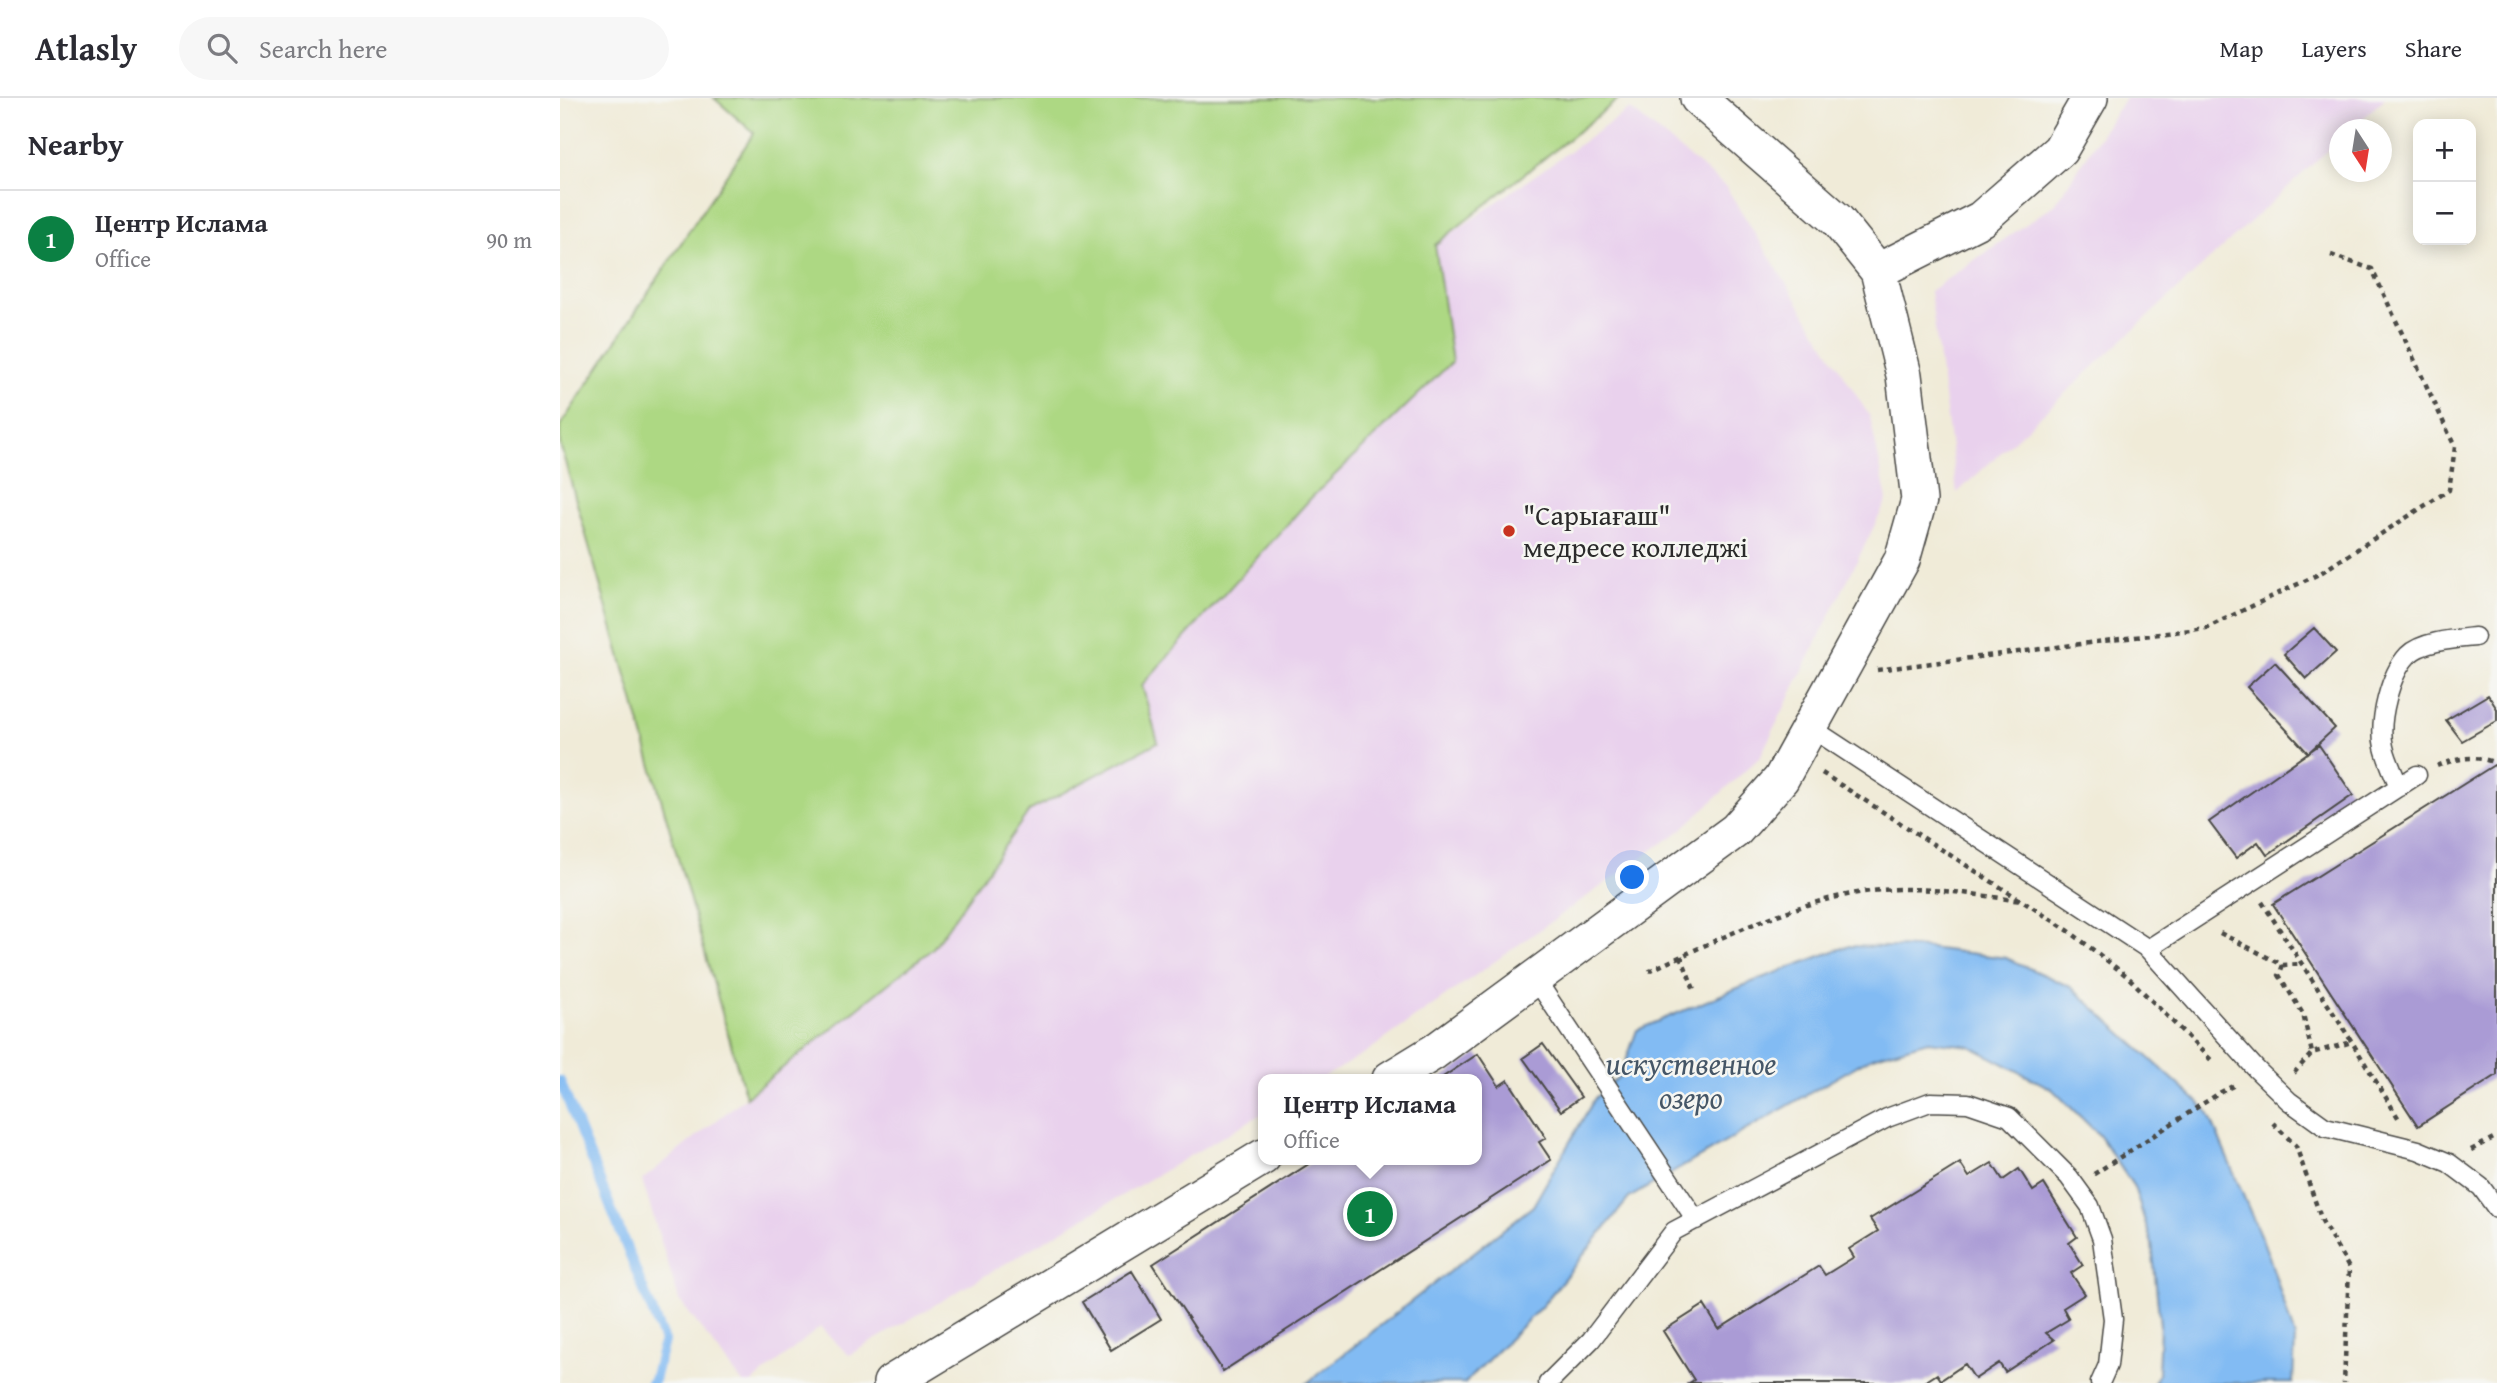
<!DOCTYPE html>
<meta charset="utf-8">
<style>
body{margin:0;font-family:"Gentium Book Plus",serif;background:#f7f7f7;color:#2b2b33}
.controls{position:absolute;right:21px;top:21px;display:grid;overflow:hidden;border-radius:14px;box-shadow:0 4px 18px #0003}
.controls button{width:63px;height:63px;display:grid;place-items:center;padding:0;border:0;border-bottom:2px solid #e1e1e2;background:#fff;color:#2b2b33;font:35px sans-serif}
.compass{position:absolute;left:1769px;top:21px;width:63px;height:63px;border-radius:50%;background:#fff;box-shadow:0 4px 18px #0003;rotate:168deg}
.you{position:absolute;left:1073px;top:780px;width:24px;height:24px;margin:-18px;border:5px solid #fff;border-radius:50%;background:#1a73e8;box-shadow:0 0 0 10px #1a73e833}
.badge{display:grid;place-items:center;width:46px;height:46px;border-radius:50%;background:#0b8043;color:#fff;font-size:23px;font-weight:700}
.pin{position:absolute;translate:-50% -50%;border:4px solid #fff;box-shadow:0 2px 7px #0006}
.popup{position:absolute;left:698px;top:976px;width:224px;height:91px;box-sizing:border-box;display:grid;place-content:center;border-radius:14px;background:#fff;filter:drop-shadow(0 2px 5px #0005);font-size:23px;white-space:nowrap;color:#7c7c81}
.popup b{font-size:26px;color:#2b2b33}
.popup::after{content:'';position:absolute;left:50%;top:100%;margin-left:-14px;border:14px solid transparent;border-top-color:#fff}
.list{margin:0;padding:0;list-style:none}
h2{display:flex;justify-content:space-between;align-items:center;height:91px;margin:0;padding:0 28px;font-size:30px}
h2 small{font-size:23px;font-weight:400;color:#7c7c81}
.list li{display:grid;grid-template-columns:46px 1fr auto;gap:21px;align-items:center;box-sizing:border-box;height:98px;padding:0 28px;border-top:2px solid #e1e1e2}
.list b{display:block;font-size:26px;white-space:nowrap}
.list p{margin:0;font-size:23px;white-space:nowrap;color:#7c7c81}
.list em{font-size:23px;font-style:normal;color:#7c7c81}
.icon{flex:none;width:38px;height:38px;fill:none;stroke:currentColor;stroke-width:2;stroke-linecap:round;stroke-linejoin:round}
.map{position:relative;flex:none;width:1937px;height:1285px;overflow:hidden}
header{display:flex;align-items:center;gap:42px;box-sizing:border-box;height:98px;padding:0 35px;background:#fff;border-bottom:2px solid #e1e1e2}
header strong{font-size:33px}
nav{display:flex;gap:38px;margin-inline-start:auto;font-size:24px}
.search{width:490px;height:63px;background:#f7f7f7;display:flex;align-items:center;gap:18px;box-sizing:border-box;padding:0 24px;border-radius:38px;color:#7c7c81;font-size:26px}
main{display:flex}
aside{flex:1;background:#fff}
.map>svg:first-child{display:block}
.built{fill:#e9d1ed}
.green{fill:#add883;stroke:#6c8257;stroke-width:2}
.water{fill:#82bbf3;stroke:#56738f;stroke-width:2}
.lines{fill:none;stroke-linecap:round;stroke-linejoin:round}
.stream{stroke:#82bbf3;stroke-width:10}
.building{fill:#aa9bd5}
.lane-casing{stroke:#494845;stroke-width:21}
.street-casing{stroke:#494845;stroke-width:38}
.path{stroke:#494845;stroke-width:4.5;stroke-dasharray:5 5;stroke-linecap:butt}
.lane{stroke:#fff;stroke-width:18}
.street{stroke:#fff;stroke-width:35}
.poi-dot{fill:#c8321e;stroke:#f6f6f2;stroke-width:2.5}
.labels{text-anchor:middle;stroke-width:5;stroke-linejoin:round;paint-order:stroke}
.poi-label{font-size:28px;fill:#2b2b2b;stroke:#f6f6f2;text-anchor:start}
.water-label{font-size:30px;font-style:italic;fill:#455667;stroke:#f6f6f2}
</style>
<header>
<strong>Atlasly</strong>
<div class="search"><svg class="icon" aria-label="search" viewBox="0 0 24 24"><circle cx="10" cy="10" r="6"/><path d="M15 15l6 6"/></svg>Search here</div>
<nav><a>Map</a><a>Layers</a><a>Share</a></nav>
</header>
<main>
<aside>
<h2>Nearby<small></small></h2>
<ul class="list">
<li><span class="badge">1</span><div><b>Центр Ислама</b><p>Office</p></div><em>90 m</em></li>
</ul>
</aside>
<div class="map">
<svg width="1937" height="1285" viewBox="0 0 1937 1285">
<rect width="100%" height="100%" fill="#f6f6f2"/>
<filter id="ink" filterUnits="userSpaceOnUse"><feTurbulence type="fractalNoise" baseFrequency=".0143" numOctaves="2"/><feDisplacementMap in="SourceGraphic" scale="14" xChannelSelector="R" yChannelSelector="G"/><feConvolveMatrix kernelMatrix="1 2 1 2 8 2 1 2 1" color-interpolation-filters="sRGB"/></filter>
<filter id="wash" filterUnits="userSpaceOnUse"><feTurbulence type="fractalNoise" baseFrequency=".00686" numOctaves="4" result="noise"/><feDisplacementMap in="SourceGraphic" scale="28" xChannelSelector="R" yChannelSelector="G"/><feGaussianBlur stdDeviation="1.57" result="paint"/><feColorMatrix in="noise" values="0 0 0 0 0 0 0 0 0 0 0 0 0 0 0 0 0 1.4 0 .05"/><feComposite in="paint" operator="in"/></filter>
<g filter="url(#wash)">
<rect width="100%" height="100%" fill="#f0ebd8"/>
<path class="built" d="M 1565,0 L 1825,0 L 1791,31 L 1780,32 L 1779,42 L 1397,395 L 1370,193 L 1495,106 Z
M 1070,11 L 1166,89 L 1310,319 L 1327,402 L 1200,659 L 1121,732 L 808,953 L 761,981 L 703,981 L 703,1015 L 289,1257 L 260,1229 L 192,1285 L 183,1285 L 119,1202 L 82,1082 L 373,850 L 469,713 L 598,644 L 582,587 L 751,400 L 892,264 L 875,147 Z"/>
<path class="green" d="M 154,0 L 1060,0 L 875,147 L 892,264 L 751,400 L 582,587 L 598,644 L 469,713 L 373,850 L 186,999 L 0,346 L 0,328 L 194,35 Z"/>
<path class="water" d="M 1287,848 L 1369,850 L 1446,860 L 1511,889 L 1647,1012 L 1709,1158 L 1735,1240 L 1733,1285 L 1594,1285 L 1598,1277 L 1600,1228 L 1592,1146 L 1574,1089 L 1539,1037 L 1492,991 L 1410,948 L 1368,943 L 1312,959 L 1069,1100 L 982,1208 L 905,1285 L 747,1285 L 973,1108 L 1035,1000 L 1061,977 L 1077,932 L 1192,884 Z"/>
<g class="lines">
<path class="stream" d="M 0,983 L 104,1243 L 94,1282 L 91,1285"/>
</g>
<g id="blocks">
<path class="building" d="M 1754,530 L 1776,554 L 1746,581 L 1724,556 Z
M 1715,564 L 1775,630 L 1748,655 L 1687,589 Z
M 1928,597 L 1937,611 L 1937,623 L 1902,643 L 1886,622 Z
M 1759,647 L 1793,697 L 1707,757 L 1698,744 L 1676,760 L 1649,724 Z
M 1934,667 L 1937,671 L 1937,977 L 1858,1028 L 1713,806 Z
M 983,946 L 1021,999 L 1001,1013 L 963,960 Z
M 918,956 L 939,988 L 948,982 L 986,1040 L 979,1044 L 991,1062 L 663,1273 L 593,1166 L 755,1062 L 917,1062 L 917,981 L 880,981 Z
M 1400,1065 L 1409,1079 L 1432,1065 L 1443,1082 L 1459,1071 L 1473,1093 L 1484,1086 L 1517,1139 L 1509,1145 L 1523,1167 L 1511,1175 L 1525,1196 L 1503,1210 L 1509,1221 L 1486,1235 L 1494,1242 L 1445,1274 L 1439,1265 L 1415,1281 L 1405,1266 L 1381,1282 L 1377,1276 L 1363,1285 L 1129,1285 L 1134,1282 L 1103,1233 L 1144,1207 L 1159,1231 L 1259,1168 L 1265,1177 L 1294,1159 L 1289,1151 L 1318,1133 L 1310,1121 Z
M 572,1173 L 601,1221 L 551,1252 L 522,1204 Z"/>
</g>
</g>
<g filter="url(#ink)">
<use href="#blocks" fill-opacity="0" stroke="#494845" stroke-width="2"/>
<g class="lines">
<defs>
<path id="lane" d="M 1250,629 L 1588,851 L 1696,971 L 1729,1003 L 1765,1029 L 1858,1052 L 1889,1065 L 1921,1089 L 1937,1111
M 1839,689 C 1834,676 1827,662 1824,649 C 1818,623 1830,576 1848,557 C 1862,543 1896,541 1915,539
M 1588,851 L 1857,677
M 975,880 L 1136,1122
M 988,1285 L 1031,1242 L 1114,1133 L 1327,1020 L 1370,1004 L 1408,1005 L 1449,1019 L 1509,1079 L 1530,1108 L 1542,1141 L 1553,1221 L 1548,1267 L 1540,1285"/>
<path id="street" d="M 1318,173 L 1421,121 L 1500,52 L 1530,0
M 830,981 L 874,954 L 1176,732 L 1221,681 L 1342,462 L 1359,402 L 1344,277 L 1318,173 L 1277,122 L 1138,0
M 331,1285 L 703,1059"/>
</defs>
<use href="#lane" class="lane-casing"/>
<use href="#street" class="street-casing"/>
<path class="path" d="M 1317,572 L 1646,530 L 1759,476 L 1889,392 L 1895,349 L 1812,171 L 1771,157
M 1877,668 C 1897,660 1917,656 1937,666
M 1262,675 L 1509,833 L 1568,879 L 1653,964
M 1702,804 L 1792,944 L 1839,1021
M 1660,835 L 1723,867 L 1741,866
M 1121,858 L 1135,894
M 1723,867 L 1719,877 L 1743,916 L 1752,955
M 1089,873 C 1160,841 1232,803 1311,793 C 1360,787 1412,796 1461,803
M 1734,975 L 1752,955 L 1792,944
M 1713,1025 L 1736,1048 L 1762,1123 L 1789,1170 L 1784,1285
M 1911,1052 L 1937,1038
M 1534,1076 L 1661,994 L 1677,986"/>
<use href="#lane" class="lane"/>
<use href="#street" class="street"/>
</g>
</g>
<circle class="poi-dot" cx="949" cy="433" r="7"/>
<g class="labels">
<g class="poi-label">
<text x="963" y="427">"Сарыағаш"<tspan x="963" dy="32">медресе колледжі</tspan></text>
</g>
<g class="water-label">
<text x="1131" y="976">искуственное<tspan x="1131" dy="34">озеро</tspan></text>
</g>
</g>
</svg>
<div class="controls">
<button>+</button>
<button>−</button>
</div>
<svg class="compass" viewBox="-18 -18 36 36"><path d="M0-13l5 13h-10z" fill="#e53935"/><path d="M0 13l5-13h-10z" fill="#7c7c81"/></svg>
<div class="you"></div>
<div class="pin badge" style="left:810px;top:1116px">1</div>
<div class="popup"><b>Центр Ислама</b>Office</div>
</div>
</main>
